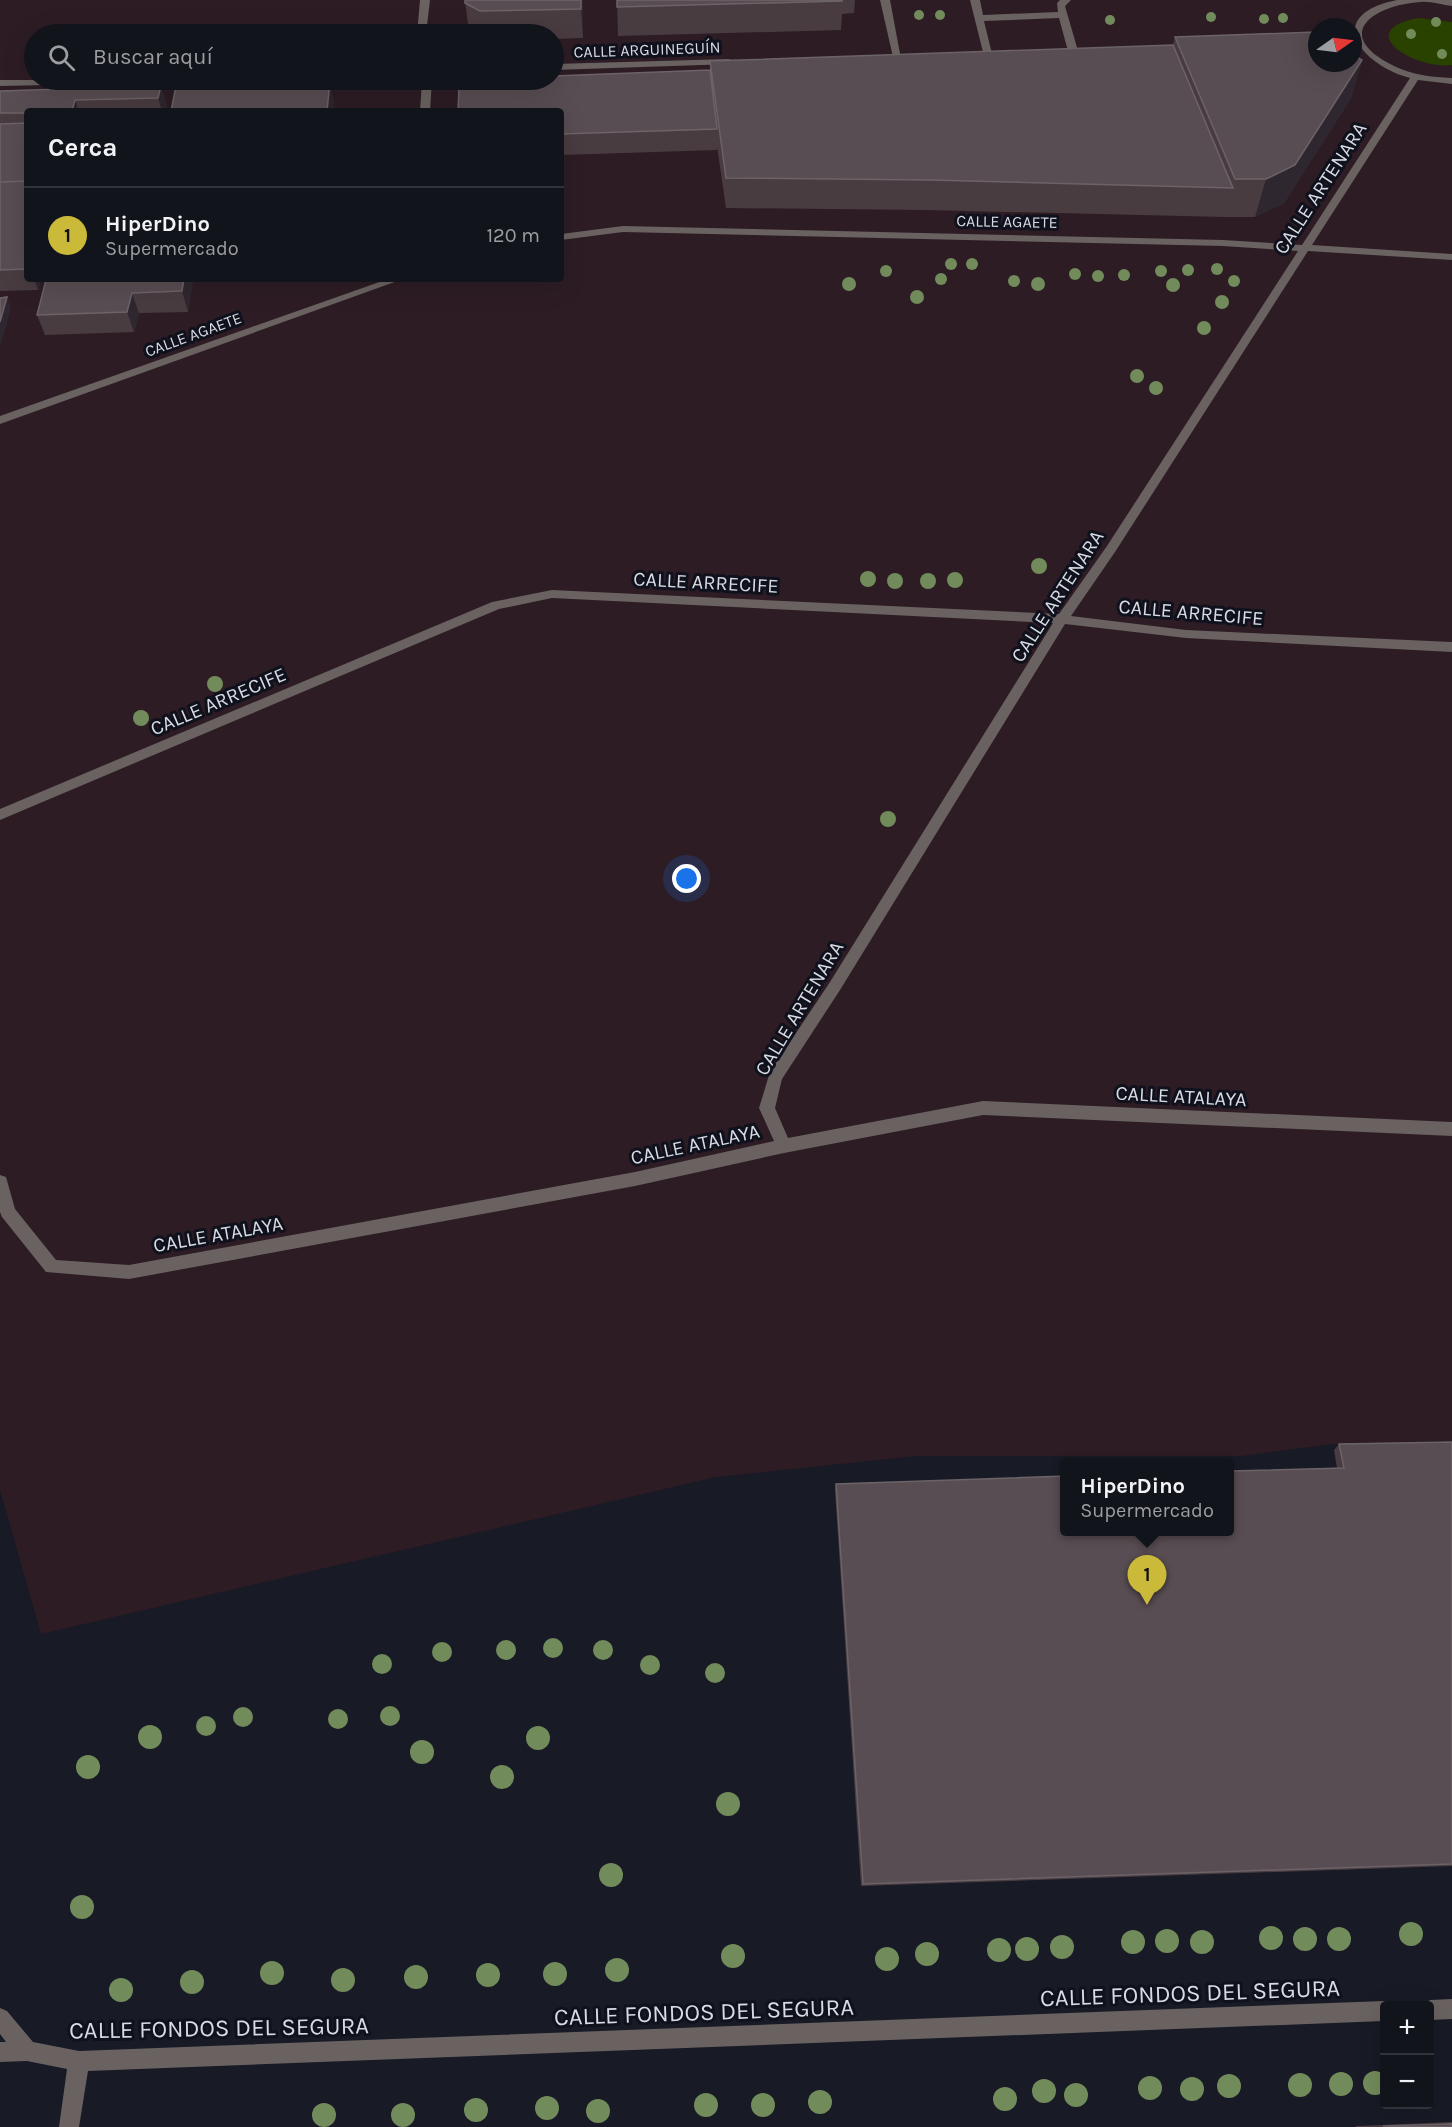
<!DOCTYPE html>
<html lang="es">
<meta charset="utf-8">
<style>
body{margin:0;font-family:Karla,sans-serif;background:#1b1d25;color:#f1f3f6}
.controls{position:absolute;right:18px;bottom:18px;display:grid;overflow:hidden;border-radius:6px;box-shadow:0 6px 24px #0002}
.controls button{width:54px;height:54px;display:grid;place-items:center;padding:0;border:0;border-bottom:2px solid #31333b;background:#12141c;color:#f1f3f6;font:30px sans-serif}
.compass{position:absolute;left:1308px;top:18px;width:54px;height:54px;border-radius:50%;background:#12141c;box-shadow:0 6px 24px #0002;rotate:76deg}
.you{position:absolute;left:687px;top:879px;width:21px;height:21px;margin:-15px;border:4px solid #fff;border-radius:50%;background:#1a73e8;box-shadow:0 0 0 9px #1a73e833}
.badge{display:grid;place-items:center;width:39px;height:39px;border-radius:50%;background:#cbba39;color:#111;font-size:20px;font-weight:700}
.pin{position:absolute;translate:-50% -50px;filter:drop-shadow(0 2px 3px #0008)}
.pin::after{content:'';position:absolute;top:32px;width:21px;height:18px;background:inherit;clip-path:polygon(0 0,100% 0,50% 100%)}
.popup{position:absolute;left:1060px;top:1458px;width:174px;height:78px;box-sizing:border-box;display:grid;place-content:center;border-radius:6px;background:#12141c;filter:drop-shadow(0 2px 4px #0005);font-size:20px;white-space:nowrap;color:#9c9ea3}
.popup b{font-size:22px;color:#f1f3f6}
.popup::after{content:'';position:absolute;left:50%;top:100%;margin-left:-12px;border:12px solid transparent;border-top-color:#12141c}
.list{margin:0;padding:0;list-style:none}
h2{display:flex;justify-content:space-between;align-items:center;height:78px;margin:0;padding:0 24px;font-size:26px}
h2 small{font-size:20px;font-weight:400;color:#9c9ea3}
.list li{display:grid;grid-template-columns:39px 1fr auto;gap:18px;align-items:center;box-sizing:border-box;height:96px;padding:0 24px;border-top:2px solid #31333b}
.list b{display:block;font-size:22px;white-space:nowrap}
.list p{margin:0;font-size:20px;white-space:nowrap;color:#9c9ea3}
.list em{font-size:20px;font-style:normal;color:#9c9ea3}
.icon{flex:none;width:33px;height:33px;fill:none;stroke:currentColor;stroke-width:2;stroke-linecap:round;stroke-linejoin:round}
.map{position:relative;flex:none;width:1452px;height:2127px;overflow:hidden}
.search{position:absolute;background:#12141c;box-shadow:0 6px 24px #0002;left:24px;top:24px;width:540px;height:66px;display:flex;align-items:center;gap:15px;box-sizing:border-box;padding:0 21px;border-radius:33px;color:#9c9ea3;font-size:22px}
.panel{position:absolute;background:#12141c;box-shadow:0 6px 24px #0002;left:24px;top:108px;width:540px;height:174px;border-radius:6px}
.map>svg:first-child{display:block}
.industrial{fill:#2d1c24;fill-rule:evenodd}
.green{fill:#2a4200}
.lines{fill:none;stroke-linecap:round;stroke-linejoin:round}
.minor{fill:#696261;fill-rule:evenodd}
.tree{fill:#728b5b}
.wall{fill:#493c41}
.shaded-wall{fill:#2f272f}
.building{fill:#584d52;stroke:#6c6369;stroke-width:1.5}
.labels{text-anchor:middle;stroke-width:6;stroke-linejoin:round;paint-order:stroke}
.far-street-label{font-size:16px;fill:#d8dbe2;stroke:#0f111c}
.street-label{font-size:20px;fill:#d8dbe2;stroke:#0f111c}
.near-street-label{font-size:24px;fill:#d8dbe2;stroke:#0f111c}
</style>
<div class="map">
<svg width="1452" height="2127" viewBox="0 0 1452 2127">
<rect width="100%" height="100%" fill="#181a25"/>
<path class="industrial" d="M 0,0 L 1452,0 L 1452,1441 L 1341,1443 L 1241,1456 L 916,1456 L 716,1477 L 41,1634 L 0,1490 ZM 1317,27 L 1353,27 L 1353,63 L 1317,63 ZM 34,34 L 554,34 L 554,80 L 34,80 ZM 27,111 L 561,111 L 561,279 L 27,279 Z"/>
<path class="green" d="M 1418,18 L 1452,22 L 1452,65 C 1415,70 1351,31 1418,18 Z"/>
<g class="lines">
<path class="minor" d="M 420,0 L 430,0 L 426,34 L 417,34 Z
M 880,0 L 890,0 L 901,59 L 893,57 Z
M 970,0 L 980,0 L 983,15 L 1058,12 L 1057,3 L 1060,0 L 1071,0 L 1065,6 L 1078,51 L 1073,54 L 1068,51 L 1059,18 L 984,21 L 992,54 L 984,56 Z
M 1397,0 L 1452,0 L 1452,6 C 1443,5 1429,1 1421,2 C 1372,5 1331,35 1394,66 C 1412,75 1432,77 1452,78 L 1452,84 L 1418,80 L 1312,245 L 1452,254 L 1452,260 L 1308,251 L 1115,552 L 1071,616 L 1186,630 L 1452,642 L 1452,652 L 1186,638 L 1065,624 L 840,990 L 782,1079 L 775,1108 L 788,1138 L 983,1101 L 1452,1122 L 1452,1136 L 983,1115 L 784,1153 L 635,1186 L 129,1279 L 46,1272 L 2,1217 L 0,1212 L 0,1175 L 6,1177 L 15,1209 L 56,1260 L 129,1265 L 635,1172 L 774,1141 L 759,1108 L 770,1072 L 830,982 L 1053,623 L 552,598 L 499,609 L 0,820 L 0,809 L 492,602 L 552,590 L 1059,614 L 1107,546 L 1298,251 L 1223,246 L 623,232 L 561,240 L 561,234 L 623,226 L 1223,240 L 1302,245 L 1410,78 C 1359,64 1323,15 1397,0 Z
M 729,59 L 734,62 L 732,64 L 554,70 L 554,64 Z
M 0,80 L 148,80 L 143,83 L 0,86 Z
M 422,80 L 432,80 L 430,111 L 420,111 Z
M 388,279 L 403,279 L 0,424 L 0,416 Z
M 1452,1999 L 1452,2019 L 1430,2020 L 1430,2006 L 1422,2006 L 1430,2000 Z
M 1384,2001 L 1392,2006 L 1384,2006 L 1384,2021 L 88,2071 L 79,2127 L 59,2127 L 67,2069 L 27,2061 L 0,2062 L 0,2042 L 6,2042 L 0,2034 L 0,2008 L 7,2011 L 33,2042 L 79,2051 Z"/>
</g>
<g class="tree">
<circle cx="919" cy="15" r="5"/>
<circle cx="940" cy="15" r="5"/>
<circle cx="1211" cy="17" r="5"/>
<circle cx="1283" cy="18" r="5"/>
<circle cx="1264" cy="19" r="5"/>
<circle cx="1110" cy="20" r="5"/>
<circle cx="1436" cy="22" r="5"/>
<circle cx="1411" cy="34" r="5"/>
<circle cx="1442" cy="54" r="5"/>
<circle cx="951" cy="264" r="6"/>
<circle cx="972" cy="264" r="6"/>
<circle cx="1217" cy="269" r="6"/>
<circle cx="1188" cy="270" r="6"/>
<circle cx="886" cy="271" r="6"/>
<circle cx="1161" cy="271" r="6"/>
<circle cx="1075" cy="274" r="6"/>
<circle cx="1124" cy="275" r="6"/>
<circle cx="1098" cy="276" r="6"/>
<circle cx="941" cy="279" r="6"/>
<circle cx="1014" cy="281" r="6"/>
<circle cx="1234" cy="281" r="6"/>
<circle cx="849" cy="284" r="7"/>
<circle cx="1038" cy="284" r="7"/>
<circle cx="1173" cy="285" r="7"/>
<circle cx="917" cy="297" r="7"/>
<circle cx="1222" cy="302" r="7"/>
<circle cx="1204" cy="328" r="7"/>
<circle cx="1137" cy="376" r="7"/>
<circle cx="1156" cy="388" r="7"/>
<circle cx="1039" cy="566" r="8"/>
<circle cx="868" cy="579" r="8"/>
<circle cx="955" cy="580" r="8"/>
<circle cx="895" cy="581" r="8"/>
<circle cx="928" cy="581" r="8"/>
<circle cx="215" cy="684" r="8"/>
<circle cx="141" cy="718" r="8"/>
<circle cx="888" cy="819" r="8"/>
<circle cx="553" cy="1648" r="10"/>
<circle cx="506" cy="1650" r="10"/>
<circle cx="603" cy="1650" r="10"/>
<circle cx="442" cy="1652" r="10"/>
<circle cx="382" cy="1664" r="10"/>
<circle cx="650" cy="1665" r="10"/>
<circle cx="715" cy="1673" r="10"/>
<circle cx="390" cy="1716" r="10"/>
<circle cx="243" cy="1717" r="10"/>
<circle cx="338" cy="1719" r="10"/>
<circle cx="206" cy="1726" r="10"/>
<circle cx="150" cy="1737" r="12"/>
<circle cx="538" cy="1738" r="12"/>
<circle cx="422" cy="1752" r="12"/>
<circle cx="88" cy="1767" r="12"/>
<circle cx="502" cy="1777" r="12"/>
<circle cx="728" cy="1804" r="12"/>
<circle cx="611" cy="1875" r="12"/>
<circle cx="82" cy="1907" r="12"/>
<circle cx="1411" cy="1934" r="12"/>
<circle cx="1271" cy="1938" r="12"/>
<circle cx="1305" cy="1939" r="12"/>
<circle cx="1339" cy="1939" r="12"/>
<circle cx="1167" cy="1941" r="12"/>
<circle cx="1133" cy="1942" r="12"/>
<circle cx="1202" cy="1942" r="12"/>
<circle cx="1062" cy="1947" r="12"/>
<circle cx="1027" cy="1949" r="12"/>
<circle cx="999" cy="1950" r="12"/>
<circle cx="927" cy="1954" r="12"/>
<circle cx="733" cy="1956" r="12"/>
<circle cx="887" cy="1959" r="12"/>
<circle cx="617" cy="1970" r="12"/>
<circle cx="272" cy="1973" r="12"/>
<circle cx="555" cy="1974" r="12"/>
<circle cx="488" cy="1975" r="12"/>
<circle cx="416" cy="1977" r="12"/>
<circle cx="343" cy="1980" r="12"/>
<circle cx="192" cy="1982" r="12"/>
<circle cx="121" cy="1990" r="12"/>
<circle cx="1375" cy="2083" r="12"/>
<circle cx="1341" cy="2084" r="12"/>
<circle cx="1300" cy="2085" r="12"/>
<circle cx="1229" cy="2086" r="12"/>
<circle cx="1150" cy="2088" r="12"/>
<circle cx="1192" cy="2089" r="12"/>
<circle cx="1044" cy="2091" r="12"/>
<circle cx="1076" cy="2095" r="12"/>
<circle cx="1005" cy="2099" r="12"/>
<circle cx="820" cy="2102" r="12"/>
<circle cx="706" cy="2105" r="12"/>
<circle cx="763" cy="2105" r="12"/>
<circle cx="547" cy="2108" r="12"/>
<circle cx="476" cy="2110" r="12"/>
<circle cx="598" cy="2111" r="12"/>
<circle cx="324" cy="2115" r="12"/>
<circle cx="403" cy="2115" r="12"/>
</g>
<path class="wall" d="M 465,0 L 583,0 L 583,38 L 554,39 L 554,34 L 473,34 L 469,32 Z
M 617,0 L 855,0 L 854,13 L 842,14 L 841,30 L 618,36 Z
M 1175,37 L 1317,63 L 1362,60 L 1351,98 L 1284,203 L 1255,217 L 1225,217 L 926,210 L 726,208 L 717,146 L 717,150 L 561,155 L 561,111 L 710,70 L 710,61 L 1173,45 Z
M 161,86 L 167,106 L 166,111 L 27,111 L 27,279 L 41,279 L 38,290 L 0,291 L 0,91 Z
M 193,279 L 188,312 L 139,313 L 134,332 L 45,335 L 37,315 Z
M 1452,1442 L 1452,1866 L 861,1886 L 835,1490 L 836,1484 L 1337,1468 L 1334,1450 L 1339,1444 Z
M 1452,2122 L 1452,2127 L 1356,2127 L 1356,2126 Z"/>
<path class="shaded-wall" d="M 581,0 L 583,0 L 583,38 L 581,9 Z
M 1362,60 L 1351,98 L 1284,203 L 1255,217 L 1266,179 Z
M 330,81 L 334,102 L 333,111 L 327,111 Z
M 161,86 L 167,106 L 166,111 L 162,111 L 158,98 Z
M 75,100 L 79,111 L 72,111 Z
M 34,279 L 41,279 L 38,290 Z
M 184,279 L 193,279 L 188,312 L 182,291 Z
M 132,293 L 139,313 L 134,332 L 127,312 Z
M 7,297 L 11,308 L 0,348 L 0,322 Z"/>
<path class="building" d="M 465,0 L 581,0 L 581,9 L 480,11 L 465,3 Z
M 617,0 L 842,0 L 842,1 L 617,7 Z
M 1316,32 L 1317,33 L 1317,63 L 1353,63 L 1353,55 L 1362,60 L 1295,165 L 1266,179 L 1235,179 L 1175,37 Z
M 1173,45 L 1233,188 L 930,180 L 726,178 L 710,61 Z
M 710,70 L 717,129 L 561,134 L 561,111 L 458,111 L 459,87 L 474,80 L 554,80 L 554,76 Z
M 330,81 L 327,111 L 171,111 L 176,86 Z
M 161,86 L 158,98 L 75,100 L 72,111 L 27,111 L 27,113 L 0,113 L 0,91 Z
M 27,123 L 27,181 L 0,182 L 0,124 Z
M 27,181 L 27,269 L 0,270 L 0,182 Z
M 73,279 L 184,279 L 182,291 L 132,293 L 127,312 L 37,315 L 46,280 Z
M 7,297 L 0,322 L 0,298 Z
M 1452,1442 L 1452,1864 L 863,1884 L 836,1484 L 1065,1476 L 1065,1532 L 1230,1532 L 1230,1471 L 1344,1468 L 1339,1444 Z
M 1452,2124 L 1452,2127 L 1383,2126 Z"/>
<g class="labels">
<g class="far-street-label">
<text transform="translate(647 49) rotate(-2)" y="6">CALLE ARGUINEGUÍN</text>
<text transform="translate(1007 221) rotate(1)" y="6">CALLE AGAETE</text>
<text transform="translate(193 334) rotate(-20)" y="6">CALLE AGAETE</text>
</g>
<g class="street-label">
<text transform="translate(1320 188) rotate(-57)" y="7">CALLE ARTENARA</text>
<text transform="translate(706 582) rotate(3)" y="7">CALLE ARRECIFE</text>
<text transform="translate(1057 596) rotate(-57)" y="7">CALLE ARTENARA</text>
<text transform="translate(1191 612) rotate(5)" y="7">CALLE ARRECIFE</text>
<text transform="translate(218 701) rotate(-23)" y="7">CALLE ARRECIFE</text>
<text transform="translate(799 1008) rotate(-59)" y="7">CALLE ARTENARA</text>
<text transform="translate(1181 1096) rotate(3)" y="7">CALLE ATALAYA</text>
<text transform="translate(695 1144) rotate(-12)" y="7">CALLE ATALAYA</text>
<text transform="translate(218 1234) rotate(-10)" y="7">CALLE ATALAYA</text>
</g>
<g class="near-street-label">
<text transform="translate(1190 1993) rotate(-2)" y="8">CALLE FONDOS DEL SEGURA</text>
<text transform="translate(704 2012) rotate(-2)" y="8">CALLE FONDOS DEL SEGURA</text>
<text transform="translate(219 2028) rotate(-1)" y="8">CALLE FONDOS DEL SEGURA</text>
</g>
</g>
</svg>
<div class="controls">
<button>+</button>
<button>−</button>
</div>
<svg class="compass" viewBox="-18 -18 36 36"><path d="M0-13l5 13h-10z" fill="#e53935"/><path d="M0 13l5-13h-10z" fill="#9c9ea3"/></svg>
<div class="you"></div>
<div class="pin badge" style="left:1147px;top:1605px">1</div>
<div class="popup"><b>HiperDino</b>Supermercado</div>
<div class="search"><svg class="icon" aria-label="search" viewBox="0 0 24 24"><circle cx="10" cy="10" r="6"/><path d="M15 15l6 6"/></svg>Buscar aquí</div>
<section class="panel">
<h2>Cerca<small></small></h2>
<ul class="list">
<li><span class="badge">1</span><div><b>HiperDino</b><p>Supermercado</p></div><em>120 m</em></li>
</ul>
</section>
</div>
